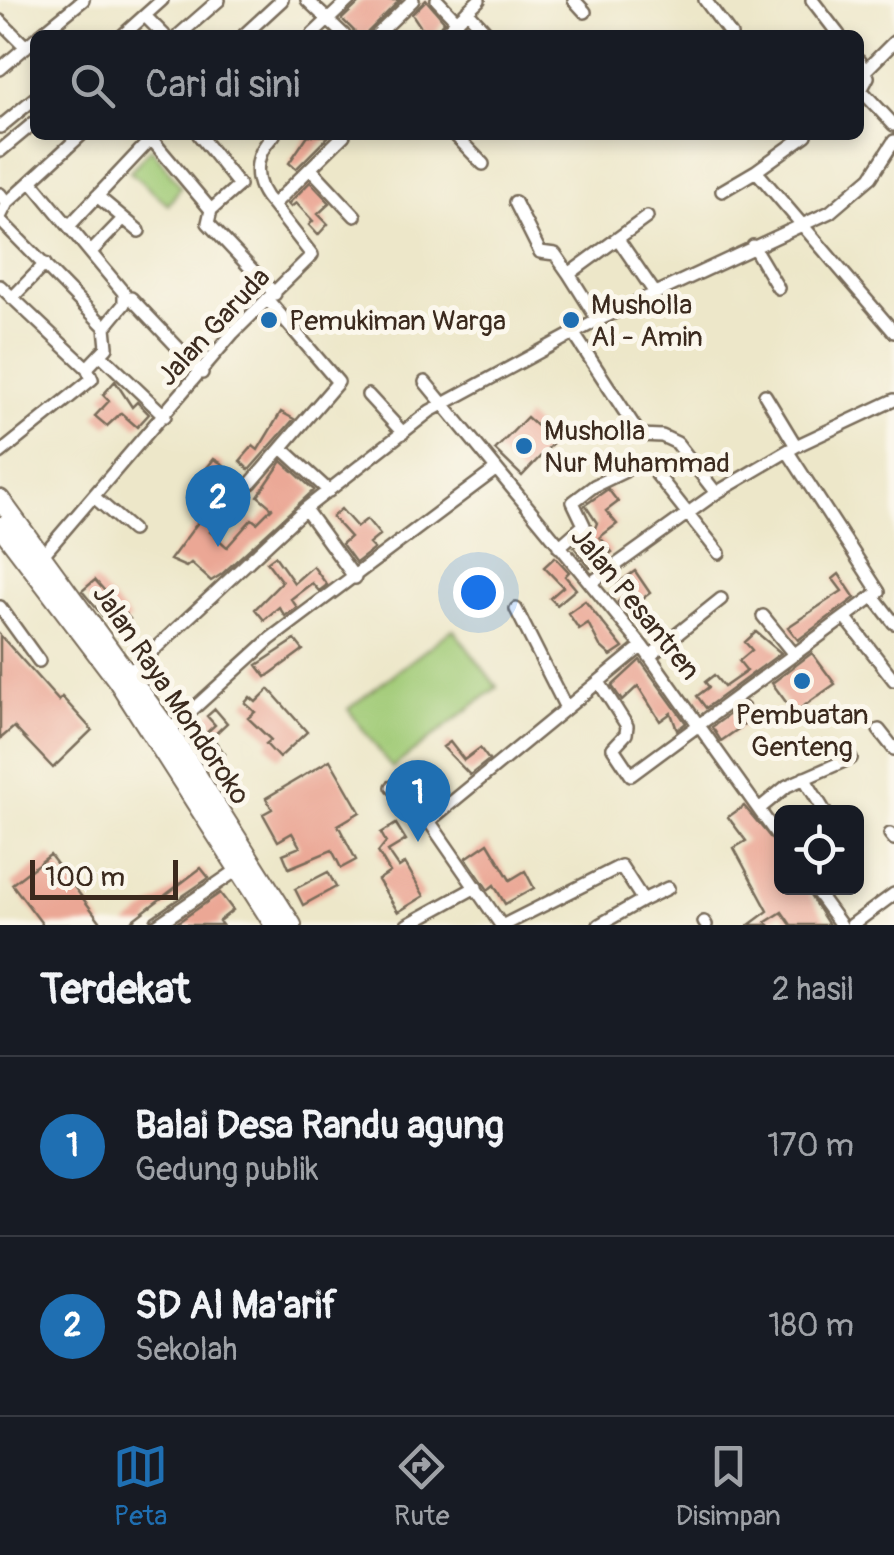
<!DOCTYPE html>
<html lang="id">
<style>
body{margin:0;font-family:Pangolin,sans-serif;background:#20242c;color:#f1f3f6}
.controls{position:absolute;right:30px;bottom:30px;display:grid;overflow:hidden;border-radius:15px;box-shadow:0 5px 15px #0003}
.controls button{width:90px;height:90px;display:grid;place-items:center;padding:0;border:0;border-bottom:2px solid #363941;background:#171b24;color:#f1f3f6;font:50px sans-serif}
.scale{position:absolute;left:30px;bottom:25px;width:148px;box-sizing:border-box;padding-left:10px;border:5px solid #3b2a1e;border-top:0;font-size:28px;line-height:35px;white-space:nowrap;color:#3b2a1e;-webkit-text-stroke:8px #fbf7ec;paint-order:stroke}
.you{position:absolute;left:478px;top:592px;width:35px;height:35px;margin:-25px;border:8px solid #fff;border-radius:50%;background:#1a73e8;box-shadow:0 0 0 15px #1a73e833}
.badge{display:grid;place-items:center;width:65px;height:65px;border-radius:50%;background:#1f6fb2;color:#fff;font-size:32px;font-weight:700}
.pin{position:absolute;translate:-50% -82px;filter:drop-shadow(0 2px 5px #0008)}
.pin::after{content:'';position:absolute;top:52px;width:35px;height:30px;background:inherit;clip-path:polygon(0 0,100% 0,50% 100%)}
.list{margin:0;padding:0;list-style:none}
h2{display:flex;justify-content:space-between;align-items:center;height:130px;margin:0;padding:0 40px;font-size:42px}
h2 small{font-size:32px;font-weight:400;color:#9ea1a6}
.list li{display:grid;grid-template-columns:65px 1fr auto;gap:30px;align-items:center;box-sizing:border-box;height:180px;padding:0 40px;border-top:2px solid #363941}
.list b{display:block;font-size:38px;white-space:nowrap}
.list p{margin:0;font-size:32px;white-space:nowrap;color:#9ea1a6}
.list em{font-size:32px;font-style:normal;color:#9ea1a6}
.icon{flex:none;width:55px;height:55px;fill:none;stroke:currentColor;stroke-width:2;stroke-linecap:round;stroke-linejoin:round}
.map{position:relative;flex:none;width:894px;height:925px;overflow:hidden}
.search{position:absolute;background:#171b24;box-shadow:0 5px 15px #0003;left:30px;right:30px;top:30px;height:110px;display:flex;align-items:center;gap:25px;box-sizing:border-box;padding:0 35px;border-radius:15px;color:#9ea1a6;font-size:38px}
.sheet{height:490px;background:#171b24}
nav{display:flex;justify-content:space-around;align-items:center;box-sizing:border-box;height:140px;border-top:2px solid #363941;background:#171b24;font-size:28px;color:#9ea1a6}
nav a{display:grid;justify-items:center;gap:5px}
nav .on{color:#1f6fb2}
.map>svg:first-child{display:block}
.green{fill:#a1cb77;stroke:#6e7a4a;stroke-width:2.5}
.building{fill:#eba795}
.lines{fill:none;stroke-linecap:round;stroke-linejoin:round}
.minor-casing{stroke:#796c5a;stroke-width:16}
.highway-casing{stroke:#796c5a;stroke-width:22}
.minor{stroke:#fff;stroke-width:11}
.highway{stroke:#fff;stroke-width:18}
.poi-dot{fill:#1f6fb2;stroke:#fbf7ec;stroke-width:4}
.labels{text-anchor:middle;stroke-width:10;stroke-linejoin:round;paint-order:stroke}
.poi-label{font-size:28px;fill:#3b2a1e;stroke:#fbf7ec;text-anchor:start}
.street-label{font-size:28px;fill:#3b2a1e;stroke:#fbf7ec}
</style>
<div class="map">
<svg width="894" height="925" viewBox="0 0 894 925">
<rect width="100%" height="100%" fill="#fbf7ec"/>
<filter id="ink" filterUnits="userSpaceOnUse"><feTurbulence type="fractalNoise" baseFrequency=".01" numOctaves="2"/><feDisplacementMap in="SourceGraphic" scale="20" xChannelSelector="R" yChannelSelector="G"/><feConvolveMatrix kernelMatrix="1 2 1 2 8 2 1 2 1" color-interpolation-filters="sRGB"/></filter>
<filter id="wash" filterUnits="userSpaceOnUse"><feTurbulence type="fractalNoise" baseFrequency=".0048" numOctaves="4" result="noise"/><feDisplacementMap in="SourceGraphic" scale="40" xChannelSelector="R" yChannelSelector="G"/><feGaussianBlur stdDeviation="2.25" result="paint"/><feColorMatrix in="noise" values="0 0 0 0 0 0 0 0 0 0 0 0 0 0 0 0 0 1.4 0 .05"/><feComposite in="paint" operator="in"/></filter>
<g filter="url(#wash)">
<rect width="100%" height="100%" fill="#ede7c9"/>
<path class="green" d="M 151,148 L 181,187 L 168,205 L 130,172 Z
M 453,629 L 497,687 L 392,768 L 348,709 Z"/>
<g id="blocks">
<path class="building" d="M 362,0 L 400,0 L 365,35 L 358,35 L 342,19 Z
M 426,0 L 444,21 L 433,35 L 426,35 L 412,14 Z
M 308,135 L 329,136 L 296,169 L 289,163 Z
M 310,182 L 330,203 L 318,214 L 328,224 L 318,235 L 309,225 L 313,221 L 296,203 L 291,207 L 288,204 Z
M 115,381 L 132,407 L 137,402 L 149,414 L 137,427 L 121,413 L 107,426 L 95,416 L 109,401 L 103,395 Z
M 281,412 L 294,419 L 249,470 L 240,461 L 253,446 L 258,450 Z
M 527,417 L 554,442 L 522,476 L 495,450 Z
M 214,459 L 224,465 L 216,478 L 221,482 L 214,492 L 217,494 L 208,506 L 189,490 Z
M 282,461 L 314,490 L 222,574 L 211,581 L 191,563 L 186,567 L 170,560 L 210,506 L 223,517 L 210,532 L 227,547 L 252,519 L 257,523 L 272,508 L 258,496 Z
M 608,489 L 618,502 L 606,511 L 617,524 L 600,537 L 612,552 L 590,568 L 574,547 L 593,533 L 597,523 L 585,505 Z
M 341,509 L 357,527 L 367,519 L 380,535 L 369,544 L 374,549 L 356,563 L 342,544 L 350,537 L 332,517 Z
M 275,556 L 294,583 L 313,566 L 327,585 L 319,591 L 312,583 L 291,599 L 297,607 L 285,616 L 279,607 L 264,620 L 255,609 L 282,582 L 267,562 Z
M 555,557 L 569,572 L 565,576 L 576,589 L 557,605 L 550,598 L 563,587 L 544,567 Z
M 635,571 L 650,593 L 625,611 L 618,602 L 625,596 L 617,584 Z
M 839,574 L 855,598 L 798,640 L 788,627 L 842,591 L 833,579 Z
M 95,580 L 130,619 L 116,632 L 82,591 Z
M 585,601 L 623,648 L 611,656 L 600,646 L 588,623 L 579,629 L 568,613 Z
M 756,632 L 781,653 L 706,708 L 697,696 L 709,687 L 705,682 L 714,675 L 724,687 L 747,671 L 739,661 L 752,650 L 745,642 Z
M 0,635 L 59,701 L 62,697 L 92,730 L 53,768 L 14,727 L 0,739 Z
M 295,640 L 303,650 L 266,677 L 257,665 Z
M 812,653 L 835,684 L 794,713 L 772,683 Z
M 640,660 L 686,723 L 677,730 L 671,713 L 660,721 L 638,686 L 622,701 L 612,686 Z
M 269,689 L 307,732 L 279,758 L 266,744 L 271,740 L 248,718 L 255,712 L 245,703 L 250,697 L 256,702 Z
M 746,702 L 749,705 L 740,713 L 747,723 L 721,741 L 712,727 Z
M 215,709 L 227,723 L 212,737 L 225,754 L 213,766 L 193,745 L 215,725 L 207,716 Z
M 450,742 L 464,760 L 480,748 L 489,760 L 470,775 L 443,747 Z
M 330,760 L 360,812 L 338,825 L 356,860 L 341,868 L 332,850 L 289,868 L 283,854 L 300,847 L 292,833 L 278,841 L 263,814 L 272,809 L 266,798 Z
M 744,806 L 782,851 L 782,888 L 805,888 L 829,925 L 791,925 L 782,912 L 766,922 L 769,925 L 749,925 L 768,911 L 734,848 L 746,841 L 728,817 Z
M 396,824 L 406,840 L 388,851 L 399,867 L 405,863 L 424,896 L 398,912 L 378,880 L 390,872 L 378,852 L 386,842 L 381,833 Z
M 488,843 L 510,880 L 525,871 L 534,888 L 505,904 L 494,885 L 488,890 L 466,858 Z
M 50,855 L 103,925 L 43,925 L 12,884 Z
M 201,868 L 209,878 L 152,917 L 148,925 L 126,925 Z
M 328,872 L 336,887 L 303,905 L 295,889 Z
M 220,893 L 233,910 L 219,921 L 222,925 L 174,925 Z"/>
</g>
</g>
<g filter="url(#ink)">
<use href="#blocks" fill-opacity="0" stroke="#796c5a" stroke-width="2.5"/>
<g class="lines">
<defs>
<path id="minor" d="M 307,0 L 344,35
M 437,0 L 456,20
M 574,0 L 585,12
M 705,0 L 731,35
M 812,0 L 839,35
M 467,11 L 489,35
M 148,19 L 164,35
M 0,21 L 26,47
M 40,35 L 83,0
M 123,35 L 162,0
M 179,35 L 219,0
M 244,35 L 282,0
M 312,35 L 349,0
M 377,35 L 413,0
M 442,35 L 479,0
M 859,61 L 868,77 L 859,94
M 0,69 L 35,39
M 866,70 L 894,42
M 862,91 L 894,125
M 0,127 L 35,98
M 148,135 L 211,210 L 239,185 L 199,135
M 455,135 L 483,164
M 806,135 L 756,171 L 894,332
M 0,151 L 35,122
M 311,169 L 355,216
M 32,182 L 124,293 L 124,304 L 105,327
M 722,191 L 756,171
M 0,194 L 7,203 L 0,217
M 97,196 L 139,231
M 515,202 L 540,252 L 555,254 L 569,274
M 7,203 L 81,135
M 273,205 C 252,184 252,156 274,135
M 211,210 L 208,223 L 275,294
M 0,220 L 105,327
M 70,225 L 151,139
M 618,239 L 655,293
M 753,246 L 778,288
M 91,252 L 123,219
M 0,286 L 87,368 L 107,347 L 105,327
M 12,298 L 45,264
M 131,298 L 202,373
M 598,320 L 569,274 L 647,217
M 574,334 L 640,435 L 662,436 L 677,443 L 716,493
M 100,354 L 165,416
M 425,382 L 642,646 L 782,842
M 368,395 L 403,433
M 765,395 L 796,446
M 283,449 L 329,491
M 0,453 L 92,379 L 87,368
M 650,466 L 719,553
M 251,483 L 338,382 L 267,299
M 94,497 L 132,530
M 305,509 L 355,578
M 559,547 L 584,525 L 573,502 L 594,486 L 625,471
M 43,555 L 233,333 L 312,255 L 273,205 L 344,135
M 591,583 L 716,493 L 796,446 L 894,400
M 874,597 L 894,623
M 0,607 L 39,661
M 516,609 L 566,708
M 763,616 L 793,653
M 845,617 L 894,680
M 650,656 L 721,599
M 129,673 L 305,509 L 430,411 L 598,320 L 830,212 L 871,177 L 894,141
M 599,682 L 627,726 L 626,734 L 613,748 L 631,775 L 879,592 L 788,452
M 879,730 L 894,749
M 169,731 L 270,639 L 495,470
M 804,778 L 825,812
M 392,787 L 429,821 L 501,925
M 759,809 L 787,786 L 851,758
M 429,821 L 642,646
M 890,834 L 894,839
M 814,888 L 841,925
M 643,900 L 668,888
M 704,922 L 706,925
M 157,925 L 240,868
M 407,925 L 476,887
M 504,925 L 621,866 L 643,900 L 599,925
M 852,925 L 894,894"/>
<path id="highway" d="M 0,499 L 169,731 L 292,925
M 0,526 L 117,680 L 274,925"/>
</defs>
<use href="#minor" class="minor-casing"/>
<use href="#highway" class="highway-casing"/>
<use href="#minor" class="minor"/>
<use href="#highway" class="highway"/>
</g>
</g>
<g class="poi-dot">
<circle cx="269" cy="320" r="10"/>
<circle cx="571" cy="320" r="10"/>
<circle cx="524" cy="446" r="10"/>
<circle cx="802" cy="681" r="10"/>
</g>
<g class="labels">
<g class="poi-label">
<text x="591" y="314">Musholla<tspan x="591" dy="32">Al - Amin</tspan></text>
<text x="289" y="330">Pemukiman Warga</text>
<text x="544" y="440">Musholla<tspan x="544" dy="32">Nur Muhammad</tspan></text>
<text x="802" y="724" text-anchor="middle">Pembuatan<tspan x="802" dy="32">Genteng</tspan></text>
</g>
<g class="street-label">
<text transform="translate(213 326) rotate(-47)" y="10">Jalan Garuda</text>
<text transform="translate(636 603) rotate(51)" y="10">Jalan Pesantren</text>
<text transform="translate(172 694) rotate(56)" y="10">Jalan Raya Mondoroko</text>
</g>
</g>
</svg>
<div class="controls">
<button><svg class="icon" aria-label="locate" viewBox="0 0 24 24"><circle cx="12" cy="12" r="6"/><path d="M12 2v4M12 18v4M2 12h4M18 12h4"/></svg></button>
</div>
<div class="scale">100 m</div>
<div class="you"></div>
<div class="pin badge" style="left:418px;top:842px">1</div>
<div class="pin badge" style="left:218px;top:547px">2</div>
<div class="search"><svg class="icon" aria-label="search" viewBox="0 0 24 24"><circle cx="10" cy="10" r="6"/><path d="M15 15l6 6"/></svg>Cari di sini</div>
</div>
<section class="sheet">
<h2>Terdekat<small>2 hasil</small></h2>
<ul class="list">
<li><span class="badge">1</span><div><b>Balai Desa Randu agung</b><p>Gedung publik</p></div><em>170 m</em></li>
<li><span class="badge">2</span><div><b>SD Al Ma'arif</b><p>Sekolah</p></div><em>180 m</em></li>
</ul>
</section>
<nav>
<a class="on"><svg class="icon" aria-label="map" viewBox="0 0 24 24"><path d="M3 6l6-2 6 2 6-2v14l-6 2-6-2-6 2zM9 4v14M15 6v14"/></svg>Peta</a>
<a><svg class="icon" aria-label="directions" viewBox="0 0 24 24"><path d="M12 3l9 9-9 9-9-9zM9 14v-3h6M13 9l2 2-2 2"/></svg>Rute</a>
<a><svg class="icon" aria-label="saved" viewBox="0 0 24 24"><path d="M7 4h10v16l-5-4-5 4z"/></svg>Disimpan</a>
</nav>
